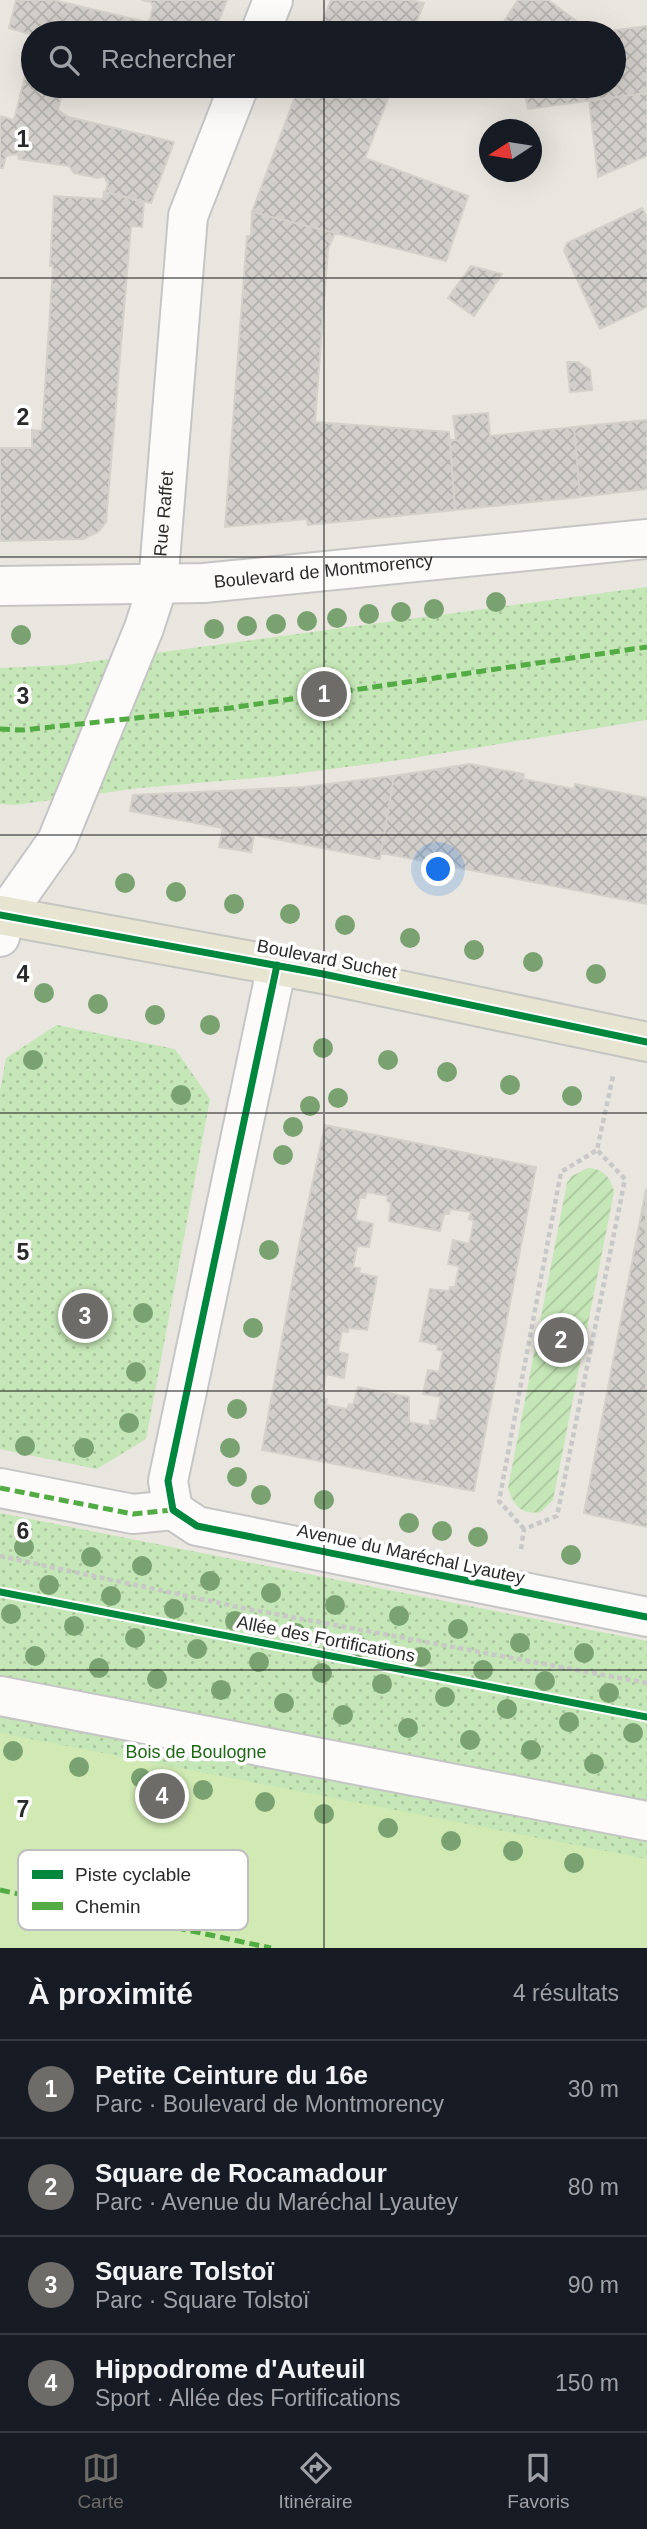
<!DOCTYPE html>
<html lang="fr">
<meta charset="utf-8">
<style>
body{margin:0;font-family:Arial,sans-serif;background:#242831;color:#f1f3f6}
.compass{position:absolute;left:479px;top:119px;width:63px;height:63px;border-radius:50%;background:#171b24;box-shadow:0 7px 28px #0002;rotate:258deg}
.you{position:absolute;left:439px;top:870px;width:24px;height:24px;margin:-18px;border:5px solid #fff;border-radius:50%;background:#1a73e8;box-shadow:0 0 0 10px #1a73e833}
.badge{display:grid;place-items:center;width:46px;height:46px;border-radius:50%;background:#6d6c69;color:#fff;font-size:23px;font-weight:700}
.pin{position:absolute;translate:-50% -50%;border:4px solid #fff;box-shadow:0 2px 7px #0006}
.list{margin:0;padding:0;list-style:none}
h2{display:flex;justify-content:space-between;align-items:center;height:91px;margin:0;padding:0 28px;font-size:30px}
h2 small{font-size:23px;font-weight:400;color:#9ea1a6}
.list li{display:grid;grid-template-columns:46px 1fr auto;gap:21px;align-items:center;box-sizing:border-box;height:98px;padding:0 28px;border-top:2px solid #363941}
.list b{display:block;font-size:26px;white-space:nowrap}
.list p{margin:0;font-size:23px;white-space:nowrap;color:#9ea1a6}
.list em{font-size:23px;font-style:normal;color:#9ea1a6}
.icon{flex:none;width:38px;height:38px;fill:none;stroke:currentColor;stroke-width:2;stroke-linecap:round;stroke-linejoin:round}
.map{position:relative;flex:none;width:647px;height:1948px;overflow:hidden}
.search{position:absolute;background:#171b24;box-shadow:0 7px 28px #0002;left:21px;right:21px;top:21px;height:77px;display:flex;align-items:center;gap:18px;box-sizing:border-box;padding:0 24px;border-radius:38px;color:#9ea1a6;font-size:26px}
.sheet{height:483px;background:#171b24}
nav{display:flex;justify-content:space-around;align-items:center;box-sizing:border-box;height:98px;border-top:2px solid #363941;background:#171b24;font-size:19px;color:#9ea1a6}
nav a{display:grid;justify-items:center;gap:4px}
nav .on{color:#6d6c69}
.map>svg:first-child{display:block}
.grass{fill:url(#grass-dots)}
.garden{fill:url(#garden-furrows)}
.pitch{fill:#d1eab4}
.building{fill:url(#building-cross-hatch);stroke:#d4d1cb;stroke-width:2;fill-rule:evenodd}
.lines{fill:none;stroke-linecap:round;stroke-linejoin:round}
.minor-casing{stroke:#c6c5c5;stroke-width:42}
.major-casing{stroke:#c4c4c1;stroke-width:42}
.path{stroke:#c8c8c7;stroke-width:4.5;stroke-dasharray:5 3.5;stroke-linecap:butt}
.minor{stroke:#fcfbfa;stroke-width:38}
.major{stroke:#e7e4d2;stroke-width:38}
.quiet{stroke:#53ab44;stroke-width:5;stroke-dasharray:10 5;stroke-linecap:butt}
.cycleway-casing{stroke:#fff;stroke-width:11}
.cycleway{stroke:#00873e;stroke-width:7}
.tree{fill:#7aa271}
.grid{fill:none;stroke:#2a2a2a;stroke-width:2;stroke-opacity:0.55}
.labels{text-anchor:middle;stroke-width:7;stroke-linejoin:round;paint-order:stroke}
.street-label{font-size:18px;fill:#2a2a2a;stroke:#fff}
.park-label{font-size:18px;fill:#206a17;stroke:#fff}
.key{fill:#fff;stroke:#bfbfbf;stroke-width:2}
.key-label{font-size:19px;fill:#2a2a2a}
.grid-label{font-size:23px;text-anchor:middle;font-weight:bold;fill:#2a2a2a;stroke:#fff;stroke-width:7;stroke-linejoin:round;paint-order:stroke}
</style>
<div class="map">
<svg width="647" height="1948" viewBox="0 0 647 1948">
<defs>
<pattern id="grass-dots" width="8" height="8" patternUnits="userSpaceOnUse" patternTransform="scale(1.75)"><rect width="8" height="8" fill="#c5e6b6"/><path d="M2 2h.1M6 6h.1" fill="none" stroke="#a9c59d" stroke-width="1.8" stroke-linecap="round"/></pattern>
<pattern id="garden-furrows" width="10" height="10" patternUnits="userSpaceOnUse" patternTransform="scale(1.75)"><rect width="10" height="10" fill="#c5e6b6"/><path d="M-1 1l2-2M0 10L10 0M9 11l2-2" fill="none" stroke="#a9c59d"/></pattern>
<pattern id="building-cross-hatch" width="8" height="8" patternUnits="userSpaceOnUse" patternTransform="scale(1.75)"><rect width="8" height="8" fill="#d2cfca"/><path d="M0 0l8 8M0 8l8-8" fill="none" stroke="#b4b2ae"/></pattern>
</defs>
<rect width="100%" height="100%" fill="#e9e6df"/>
<path class="grass" d="M 647,587 L 647,720 L 407,759 L 278,776 L 139,788 L 15,805 L 0,804 L 0,668 L 66,665 Z
M 57,1025 L 175,1049 L 210,1099 L 146,1439 L 97,1469 L 0,1449 L 0,1092 L 6,1058 Z
M 0,1513 L 647,1641 L 647,1948 L 0,1948 Z"/>
<path class="garden" d="M 588,1168 C 604,1169 610,1177 614,1192 L 553,1500 L 541,1512 C 521,1515 514,1506 508,1488 L 567,1183 L 572,1176 Z"/>
<path class="pitch" d="M 0,1733 L 647,1859 L 647,1948 L 0,1948 Z"/>
<path class="building" d="M 16,0 L 53,0 L 146,22 L 150,20 L 153,7 L 151,2 L 141,0 L 227,0 L 214,33 L 33,35 L 9,28 Z
M 331,0 L 410,0 L 424,3 L 412,33 L 318,33 Z
M 518,0 L 548,0 L 593,33 L 496,33 Z
M 647,26 L 647,93 L 528,109 L 525,94 L 539,86 L 614,86 L 614,33 L 593,33 Z
M 33,44 L 33,86 L 64,86 L 58,110 L 68,117 L 174,142 L 151,203 L 105,192 L 108,184 L 104,176 L 98,178 L 74,173 L 69,166 L 19,159 L 17,154 L 6,156 L 3,168 L 0,168 L 0,116 L 14,120 Z
M 299,86 L 393,86 L 365,158 L 468,196 L 446,261 L 252,212 Z
M 647,93 L 647,156 L 598,177 L 589,100 Z
M 104,192 L 144,202 L 142,227 L 131,226 L 106,522 L 98,532 L 83,539 L 0,541 L 0,448 L 32,448 L 32,430 L 42,431 L 53,266 L 50,266 L 54,196 L 103,199 Z
M 642,208 L 647,218 L 647,307 L 600,329 L 564,251 L 567,243 Z
M 252,212 L 335,233 L 328,249 L 315,422 L 449,432 L 455,510 L 308,525 L 307,519 L 225,527 L 247,236 L 251,236 Z
M 471,266 L 502,274 L 474,316 L 448,298 Z
M 567,362 L 578,362 L 590,370 L 592,390 L 570,392 Z
M 488,413 L 490,436 L 574,427 L 580,497 L 455,510 L 450,440 L 456,440 L 453,416 Z
M 647,420 L 647,489 L 580,497 L 574,427 Z
M 470,764 L 524,774 L 523,779 L 574,789 L 575,784 L 647,798 L 647,904 L 381,853 L 394,776 Z
M 394,776 L 380,859 L 254,835 L 251,852 L 219,847 L 223,828 L 130,811 L 133,795 L 303,787 Z
M 325,1125 L 536,1167 L 474,1491 L 262,1450 L 299,1245 ZM 367,1192 L 388,1196 L 387,1201 L 391,1203 L 389,1221 L 440,1231 L 444,1214 L 449,1214 L 450,1209 L 471,1212 L 469,1219 L 474,1221 L 469,1244 L 453,1240 L 448,1264 L 459,1266 L 455,1287 L 450,1287 L 449,1291 L 430,1289 L 420,1341 L 438,1345 L 437,1350 L 443,1351 L 439,1372 L 428,1370 L 423,1394 L 441,1397 L 436,1421 L 430,1420 L 430,1426 L 409,1422 L 409,1397 L 358,1387 L 353,1405 L 349,1404 L 347,1409 L 326,1405 L 327,1399 L 322,1398 L 326,1374 L 344,1378 L 348,1354 L 338,1352 L 342,1331 L 348,1332 L 349,1328 L 367,1330 L 377,1277 L 359,1273 L 360,1268 L 353,1267 L 357,1246 L 369,1247 L 373,1224 L 355,1220 L 360,1197 L 365,1198 Z
M 646,1189 L 646,1460 L 647,1527 L 584,1513 Z"/>
<g class="lines">
<defs>
<g id="minor">
<path d="M 260,33 L 273,0"/>
<path id="s1" d="M 0,586 L 204,583 L 647,539"/>
<path id="s2" d="M 0,937 L 4,916 L 57,841 L 144,628 L 158,585 L 188,216 L 239,86"/>
<path d="M 0,1488 L 133,1514 L 173,1510"/>
<path d="M 173,1510 L 168,1481 L 277,965"/>
<path d="M 173,1510 L 197,1526 L 647,1617"/>
<path d="M 0,1696 L 647,1821"/>
</g>
<path id="major" d="M 0,915 L 323,974 L 647,1042"/>
</defs>
<use href="#minor" class="minor-casing"/>
<use href="#major" class="major-casing"/>
<path class="path" d="M 524,1529 L 499,1501 L 561,1172 L 597,1150
M 521,1549 L 524,1529 L 557,1516 L 625,1179 L 597,1150 L 613,1076
M 0,1556 L 243,1608 L 647,1683"/>
<use href="#minor" class="minor"/>
<use href="#major" class="major"/>
<path class="quiet" d="M 0,729 L 23,730 L 230,708 L 647,647
M 0,1488 L 133,1514 L 173,1510
M 0,1890 L 271,1948"/>
<defs>
<path id="cycleway" d="M 0,915 L 323,974 L 647,1042
M 277,965 L 168,1481 L 173,1510 L 197,1526 L 647,1617
M 0,1592 L 647,1717"/>
</defs>
<use href="#cycleway" class="cycleway-casing"/>
<use href="#cycleway" class="cycleway"/>
</g>
<g class="tree">
<circle cx="496" cy="602" r="10"/>
<circle cx="434" cy="609" r="10"/>
<circle cx="401" cy="612" r="10"/>
<circle cx="369" cy="614" r="10"/>
<circle cx="337" cy="618" r="10"/>
<circle cx="307" cy="621" r="10"/>
<circle cx="276" cy="624" r="10"/>
<circle cx="247" cy="626" r="10"/>
<circle cx="214" cy="629" r="10"/>
<circle cx="21" cy="635" r="10"/>
<circle cx="125" cy="883" r="10"/>
<circle cx="176" cy="892" r="10"/>
<circle cx="234" cy="904" r="10"/>
<circle cx="290" cy="914" r="10"/>
<circle cx="345" cy="925" r="10"/>
<circle cx="410" cy="938" r="10"/>
<circle cx="474" cy="950" r="10"/>
<circle cx="533" cy="962" r="10"/>
<circle cx="596" cy="974" r="10"/>
<circle cx="44" cy="993" r="10"/>
<circle cx="98" cy="1004" r="10"/>
<circle cx="155" cy="1015" r="10"/>
<circle cx="210" cy="1025" r="10"/>
<circle cx="323" cy="1048" r="10"/>
<circle cx="33" cy="1060" r="10"/>
<circle cx="388" cy="1060" r="10"/>
<circle cx="447" cy="1072" r="10"/>
<circle cx="510" cy="1085" r="10"/>
<circle cx="181" cy="1095" r="10"/>
<circle cx="572" cy="1096" r="10"/>
<circle cx="338" cy="1098" r="10"/>
<circle cx="310" cy="1106" r="10"/>
<circle cx="293" cy="1127" r="10"/>
<circle cx="283" cy="1155" r="10"/>
<circle cx="269" cy="1250" r="10"/>
<circle cx="143" cy="1313" r="10"/>
<circle cx="253" cy="1328" r="10"/>
<circle cx="136" cy="1372" r="10"/>
<circle cx="237" cy="1409" r="10"/>
<circle cx="129" cy="1423" r="10"/>
<circle cx="25" cy="1446" r="10"/>
<circle cx="84" cy="1448" r="10"/>
<circle cx="230" cy="1448" r="10"/>
<circle cx="237" cy="1477" r="10"/>
<circle cx="261" cy="1495" r="10"/>
<circle cx="324" cy="1500" r="10"/>
<circle cx="409" cy="1523" r="10"/>
<circle cx="442" cy="1531" r="10"/>
<circle cx="478" cy="1537" r="10"/>
<circle cx="24" cy="1547" r="10"/>
<circle cx="571" cy="1555" r="10"/>
<circle cx="91" cy="1557" r="10"/>
<circle cx="142" cy="1566" r="10"/>
<circle cx="210" cy="1581" r="10"/>
<circle cx="49" cy="1585" r="10"/>
<circle cx="271" cy="1593" r="10"/>
<circle cx="111" cy="1596" r="10"/>
<circle cx="335" cy="1605" r="10"/>
<circle cx="174" cy="1609" r="10"/>
<circle cx="11" cy="1614" r="10"/>
<circle cx="399" cy="1616" r="10"/>
<circle cx="235" cy="1621" r="10"/>
<circle cx="74" cy="1626" r="10"/>
<circle cx="458" cy="1629" r="10"/>
<circle cx="296" cy="1633" r="10"/>
<circle cx="135" cy="1638" r="10"/>
<circle cx="520" cy="1643" r="10"/>
<circle cx="360" cy="1647" r="10"/>
<circle cx="197" cy="1649" r="10"/>
<circle cx="584" cy="1653" r="10"/>
<circle cx="35" cy="1656" r="10"/>
<circle cx="421" cy="1657" r="10"/>
<circle cx="259" cy="1662" r="10"/>
<circle cx="99" cy="1668" r="10"/>
<circle cx="483" cy="1670" r="10"/>
<circle cx="322" cy="1673" r="10"/>
<circle cx="157" cy="1679" r="10"/>
<circle cx="545" cy="1681" r="10"/>
<circle cx="382" cy="1684" r="10"/>
<circle cx="221" cy="1690" r="10"/>
<circle cx="609" cy="1693" r="10"/>
<circle cx="445" cy="1697" r="10"/>
<circle cx="284" cy="1703" r="10"/>
<circle cx="507" cy="1709" r="10"/>
<circle cx="343" cy="1715" r="10"/>
<circle cx="569" cy="1722" r="10"/>
<circle cx="408" cy="1728" r="10"/>
<circle cx="633" cy="1733" r="10"/>
<circle cx="470" cy="1740" r="10"/>
<circle cx="531" cy="1750" r="10"/>
<circle cx="13" cy="1751" r="10"/>
<circle cx="594" cy="1764" r="10"/>
<circle cx="79" cy="1767" r="10"/>
<circle cx="141" cy="1778" r="10"/>
<circle cx="203" cy="1790" r="10"/>
<circle cx="265" cy="1802" r="10"/>
<circle cx="324" cy="1814" r="10"/>
<circle cx="388" cy="1828" r="10"/>
<circle cx="451" cy="1841" r="10"/>
<circle cx="513" cy="1851" r="10"/>
<circle cx="574" cy="1863" r="10"/>
</g>
<path class="grid" d="M 324,0 L 324,33M 324,86 L 324,1948M 0,278 L 647,278M 0,557 L 647,557M 0,835 L 647,835M 0,1113 L 647,1113M 0,1391 L 647,1391M 0,1670 L 647,1670"/>
<g class="labels">
<g class="street-label">
<text dy="6" stroke="none"><textPath href="#s2" startOffset="460">Rue Raffet</textPath></text>
<text dy="6" stroke="none"><textPath href="#s1" startOffset="324">Boulevard de Montmorency</textPath></text>
<text transform="translate(327 959) rotate(11)" y="6">Boulevard Suchet</text>
<text transform="translate(411 1554) rotate(12)" y="6">Avenue du Maréchal Lyautey</text>
<text transform="translate(326 1639) rotate(11)" y="6">Allée des Fortifications</text>
</g>
<g class="park-label">
<text x="196" y="1758">Bois de Boulogne</text>
</g>
</g>
<rect x="18" y="1850" width="230" height="80" rx="10" class="key"/>
<rect x="32" y="1870" width="31" height="9" fill="#00873e"/>
<rect x="32" y="1902" width="31" height="8" fill="#53ab44"/>
<g class="key-label">
<text x="75" y="1881">Piste cyclable</text>
<text x="75" y="1913">Chemin</text>
</g>
<g class="grid-label">
<text x="23" y="147">1</text>
<text x="23" y="425">2</text>
<text x="23" y="704">3</text>
<text x="23" y="982">4</text>
<text x="23" y="1260">5</text>
<text x="23" y="1539">6</text>
<text x="23" y="1817">7</text>
</g>
</svg>
<svg class="compass" viewBox="-18 -18 36 36"><path d="M0-13l5 13h-10z" fill="#e53935"/><path d="M0 13l5-13h-10z" fill="#9ea1a6"/></svg>
<div class="you"></div>
<div class="pin badge" style="left:324px;top:694px">1</div>
<div class="pin badge" style="left:561px;top:1340px">2</div>
<div class="pin badge" style="left:85px;top:1316px">3</div>
<div class="pin badge" style="left:162px;top:1796px">4</div>
<div class="search"><svg class="icon" aria-label="search" viewBox="0 0 24 24"><circle cx="10" cy="10" r="6"/><path d="M15 15l6 6"/></svg>Rechercher</div>
</div>
<section class="sheet">
<h2>À proximité<small>4 résultats</small></h2>
<ul class="list">
<li><span class="badge">1</span><div><b>Petite Ceinture du 16e</b><p>Parc · Boulevard de Montmorency</p></div><em>30 m</em></li>
<li><span class="badge">2</span><div><b>Square de Rocamadour</b><p>Parc · Avenue du Maréchal Lyautey</p></div><em>80 m</em></li>
<li><span class="badge">3</span><div><b>Square Tolstoï</b><p>Parc · Square Tolstoï</p></div><em>90 m</em></li>
<li><span class="badge">4</span><div><b>Hippodrome d'Auteuil</b><p>Sport · Allée des Fortifications</p></div><em>150 m</em></li>
</ul>
</section>
<nav>
<a class="on"><svg class="icon" aria-label="map" viewBox="0 0 24 24"><path d="M3 6l6-2 6 2 6-2v14l-6 2-6-2-6 2zM9 4v14M15 6v14"/></svg>Carte</a>
<a><svg class="icon" aria-label="directions" viewBox="0 0 24 24"><path d="M12 3l9 9-9 9-9-9zM9 14v-3h6M13 9l2 2-2 2"/></svg>Itinéraire</a>
<a><svg class="icon" aria-label="saved" viewBox="0 0 24 24"><path d="M7 4h10v16l-5-4-5 4z"/></svg>Favoris</a>
</nav>
